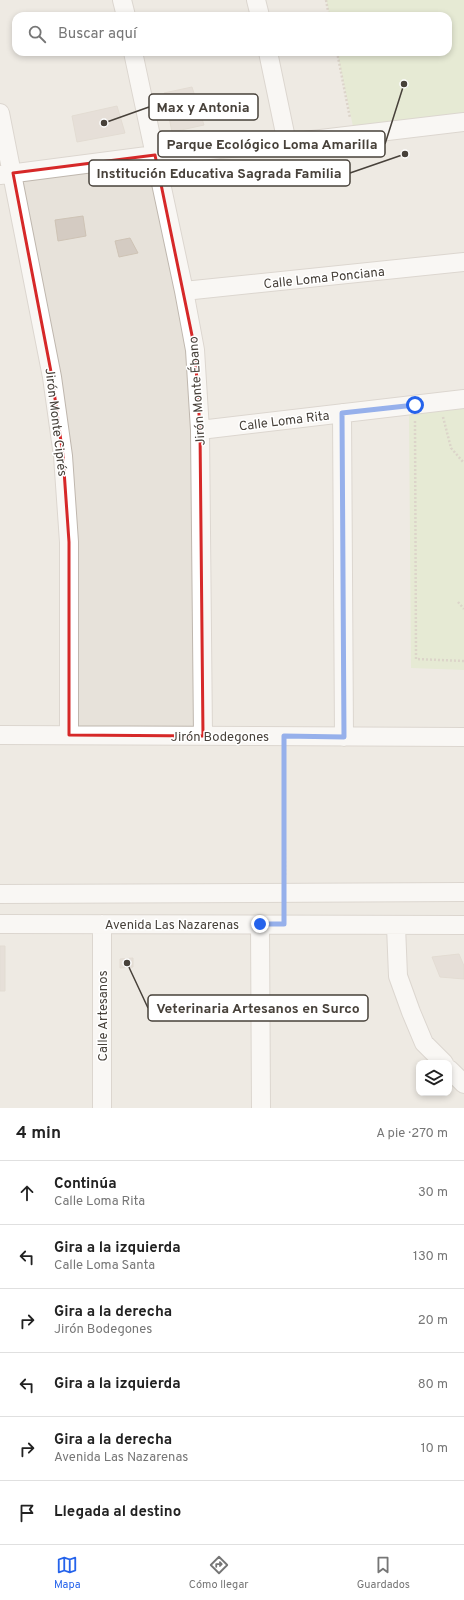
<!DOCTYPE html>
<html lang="es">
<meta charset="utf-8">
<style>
body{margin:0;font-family:Overpass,sans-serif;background:#f2f2f2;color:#222}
.controls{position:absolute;right:12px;bottom:12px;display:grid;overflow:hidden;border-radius:8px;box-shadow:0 2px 6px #0003}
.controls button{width:36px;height:36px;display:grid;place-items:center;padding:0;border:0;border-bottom:1px solid #e0e0e0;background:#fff;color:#222;font:20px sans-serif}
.stop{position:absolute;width:12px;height:12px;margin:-9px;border:3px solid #2563eb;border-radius:50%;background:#fff}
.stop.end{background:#2563eb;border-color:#fff;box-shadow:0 1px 4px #0008}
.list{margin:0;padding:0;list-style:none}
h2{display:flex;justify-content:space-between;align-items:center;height:52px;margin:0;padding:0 16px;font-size:17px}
h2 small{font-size:13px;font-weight:400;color:#767676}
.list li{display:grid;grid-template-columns:26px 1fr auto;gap:12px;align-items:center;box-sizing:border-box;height:64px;padding:0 16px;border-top:1px solid #e0e0e0}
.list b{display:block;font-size:15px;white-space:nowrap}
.list p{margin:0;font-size:13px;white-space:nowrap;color:#767676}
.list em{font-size:13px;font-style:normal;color:#767676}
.icon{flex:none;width:22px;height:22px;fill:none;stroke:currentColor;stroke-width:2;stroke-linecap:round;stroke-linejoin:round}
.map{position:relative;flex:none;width:464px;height:1108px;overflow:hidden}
.search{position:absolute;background:#fff;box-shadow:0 2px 6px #0003;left:12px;right:12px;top:12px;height:44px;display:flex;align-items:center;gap:10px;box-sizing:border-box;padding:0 14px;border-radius:12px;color:#767676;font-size:15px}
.sheet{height:436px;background:#fff}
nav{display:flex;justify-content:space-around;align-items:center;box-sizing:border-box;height:56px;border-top:1px solid #e0e0e0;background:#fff;font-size:11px;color:#767676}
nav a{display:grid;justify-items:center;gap:2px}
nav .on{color:#2563eb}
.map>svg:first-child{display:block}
.residential{fill:#e7e2da;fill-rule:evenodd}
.green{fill:#d4e3b8}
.building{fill:#d4cbc2;stroke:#cec3b5}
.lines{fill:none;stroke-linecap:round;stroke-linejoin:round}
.minor-casing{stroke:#bfb7ae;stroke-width:20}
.path{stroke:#bfb2a1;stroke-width:2.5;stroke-dasharray:2 2;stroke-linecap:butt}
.minor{stroke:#fff;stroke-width:18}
.route{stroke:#2563eb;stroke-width:5}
.marked{fill:none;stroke:#d62828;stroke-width:3;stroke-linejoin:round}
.labels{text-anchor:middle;stroke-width:3;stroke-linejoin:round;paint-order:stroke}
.street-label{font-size:13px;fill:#47413a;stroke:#fff}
.leader{fill:none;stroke:#47413a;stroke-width:1.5}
.callout-dot{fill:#47413a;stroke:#fff;stroke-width:1.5}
.callout{fill:#fff;stroke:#47413a;stroke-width:1.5}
.callout-label{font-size:14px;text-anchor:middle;font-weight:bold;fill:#47413a}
</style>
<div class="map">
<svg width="464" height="1108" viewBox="0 0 464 1108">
<rect width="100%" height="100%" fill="#f4f0eb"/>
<path class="residential" d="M 0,0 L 464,0 L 464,1108 L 0,1108 ZM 16,16 L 448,16 L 448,52 L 16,52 ZM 419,1063 L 449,1063 L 449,1093 L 419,1093 Z"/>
<path class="green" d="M 326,0 L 464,0 L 464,117 L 354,131 L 337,52 L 448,52 L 448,16 L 330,16 Z
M 464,406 L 464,670 L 411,668 L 409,412 Z"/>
<path class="building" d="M 192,87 L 204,125 L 172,132 L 164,93 Z
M 117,106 L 125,133 L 77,142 L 72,116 Z
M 83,216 L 86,236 L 58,241 L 55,220 Z
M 130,238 L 138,253 L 119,257 L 115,241 Z
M 0,946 L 5,946 L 5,991 L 0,991 Z
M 459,954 L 464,966 L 464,979 L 440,977 L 432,957 Z
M 133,958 L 133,967 L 120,968 L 120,959 Z"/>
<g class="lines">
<defs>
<path id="minor" d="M 122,0 L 126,16
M 256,0 L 260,16
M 133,52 L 184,291 L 195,350 L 200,430 L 203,736
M 268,52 L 287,143
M 0,113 L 52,377 L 63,456 L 69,542 L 69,735
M 0,175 L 155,155 L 287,143 L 464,122
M 184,291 L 464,262
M 342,413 L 344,737
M 200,430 L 464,399
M 0,735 L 464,737
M 0,894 L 464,892
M 0,924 L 464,925
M 260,924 L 261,1108
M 396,926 L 398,976 L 411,1012 L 424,1043 L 444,1063
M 449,1069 L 464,1084
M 102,1108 L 102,924"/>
</defs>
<use href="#minor" class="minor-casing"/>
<path class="path" d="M 326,0 L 329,16
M 337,52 L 350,118
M 443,417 L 451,448 L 464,463
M 415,421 L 416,659 L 464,661
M 458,602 L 464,609
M 284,753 L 285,876"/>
<use href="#minor" class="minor"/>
</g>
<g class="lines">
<path class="route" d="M 260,924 L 284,924 L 284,736 L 344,737 L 342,413 L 415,405"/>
</g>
<path d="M0 0H464V1108H0ZM 155,155 L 195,350 L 200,430 L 203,736 L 69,735 L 69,542 L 63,456 L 52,377 L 13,173 Z" fill="#f4f0eb" fill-opacity=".55" fill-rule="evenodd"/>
<path class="marked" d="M 155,155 L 195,350 L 200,430 L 203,736 L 69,735 L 69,542 L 63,456 L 52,377 L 13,173 Z"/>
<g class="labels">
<g class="street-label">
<text transform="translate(324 277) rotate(-6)" y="5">Calle Loma Ponciana</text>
<text transform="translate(196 391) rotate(-94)" y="5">Jirón Monte Ébano</text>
<text transform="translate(284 420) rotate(-7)" y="5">Calle Loma Rita</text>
<text transform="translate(57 422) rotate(83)" y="5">Jirón Monte Ciprés</text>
<text x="220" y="741">Jirón Bodegones</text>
<text x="172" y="929">Avenida Las Nazarenas</text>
<text transform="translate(102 1016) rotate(-90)" y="5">Calle Artesanos</text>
</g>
</g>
<path class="leader" d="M104 123L149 107M404 84L385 144M405 154L350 173M127 963L148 1008"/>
<g class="callout-dot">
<circle cx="104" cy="123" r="4"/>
<circle cx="404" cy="84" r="4"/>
<circle cx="405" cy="154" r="4"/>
<circle cx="127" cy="963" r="4"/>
</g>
<g class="callout">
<rect x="149" y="94" width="109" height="26" rx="4"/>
<rect x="158" y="131" width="227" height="26" rx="4"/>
<rect x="89" y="160" width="261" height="26" rx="4"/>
<rect x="148" y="995" width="220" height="26" rx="4"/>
</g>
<g class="callout-label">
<text x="203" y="112">Max y Antonia</text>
<text x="272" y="149">Parque Ecológico Loma Amarilla</text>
<text x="219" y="178">Institución Educativa Sagrada Familia</text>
<text x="258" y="1013">Veterinaria Artesanos en Surco</text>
</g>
</svg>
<div class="controls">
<button><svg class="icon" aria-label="layers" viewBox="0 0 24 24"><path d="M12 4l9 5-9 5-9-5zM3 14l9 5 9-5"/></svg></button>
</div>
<div class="stop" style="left:415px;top:405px"></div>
<div class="stop end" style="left:260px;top:924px"></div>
<div class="search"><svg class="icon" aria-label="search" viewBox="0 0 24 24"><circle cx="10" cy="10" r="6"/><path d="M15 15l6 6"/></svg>Buscar aquí</div>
</div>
<section class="sheet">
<h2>4 min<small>A pie · 270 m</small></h2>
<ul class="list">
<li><svg class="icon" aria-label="ahead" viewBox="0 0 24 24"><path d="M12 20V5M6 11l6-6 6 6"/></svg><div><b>Continúa</b><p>Calle Loma Rita</p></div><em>30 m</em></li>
<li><svg class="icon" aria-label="left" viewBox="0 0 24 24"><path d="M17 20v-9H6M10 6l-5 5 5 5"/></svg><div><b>Gira a la izquierda</b><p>Calle Loma Santa</p></div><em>130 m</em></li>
<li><svg class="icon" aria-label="right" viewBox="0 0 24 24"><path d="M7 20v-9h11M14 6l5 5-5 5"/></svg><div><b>Gira a la derecha</b><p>Jirón Bodegones</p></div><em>20 m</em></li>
<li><svg class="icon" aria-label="left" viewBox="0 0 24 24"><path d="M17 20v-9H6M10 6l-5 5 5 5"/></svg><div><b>Gira a la izquierda</b></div><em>80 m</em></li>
<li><svg class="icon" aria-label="right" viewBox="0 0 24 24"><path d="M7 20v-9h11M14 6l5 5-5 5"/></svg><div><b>Gira a la derecha</b><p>Avenida Las Nazarenas</p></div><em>10 m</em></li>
<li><svg class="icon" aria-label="arrive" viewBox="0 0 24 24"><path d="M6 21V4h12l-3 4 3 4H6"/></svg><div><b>Llegada al destino</b></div></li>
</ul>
</section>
<nav>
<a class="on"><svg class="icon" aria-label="map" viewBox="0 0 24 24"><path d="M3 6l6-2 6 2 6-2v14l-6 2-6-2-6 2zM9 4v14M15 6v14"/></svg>Mapa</a>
<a><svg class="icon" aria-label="directions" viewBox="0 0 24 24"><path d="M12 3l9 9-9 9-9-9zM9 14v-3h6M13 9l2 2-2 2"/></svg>Cómo llegar</a>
<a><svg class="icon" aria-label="saved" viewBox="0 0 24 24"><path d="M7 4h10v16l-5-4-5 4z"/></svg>Guardados</a>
</nav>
